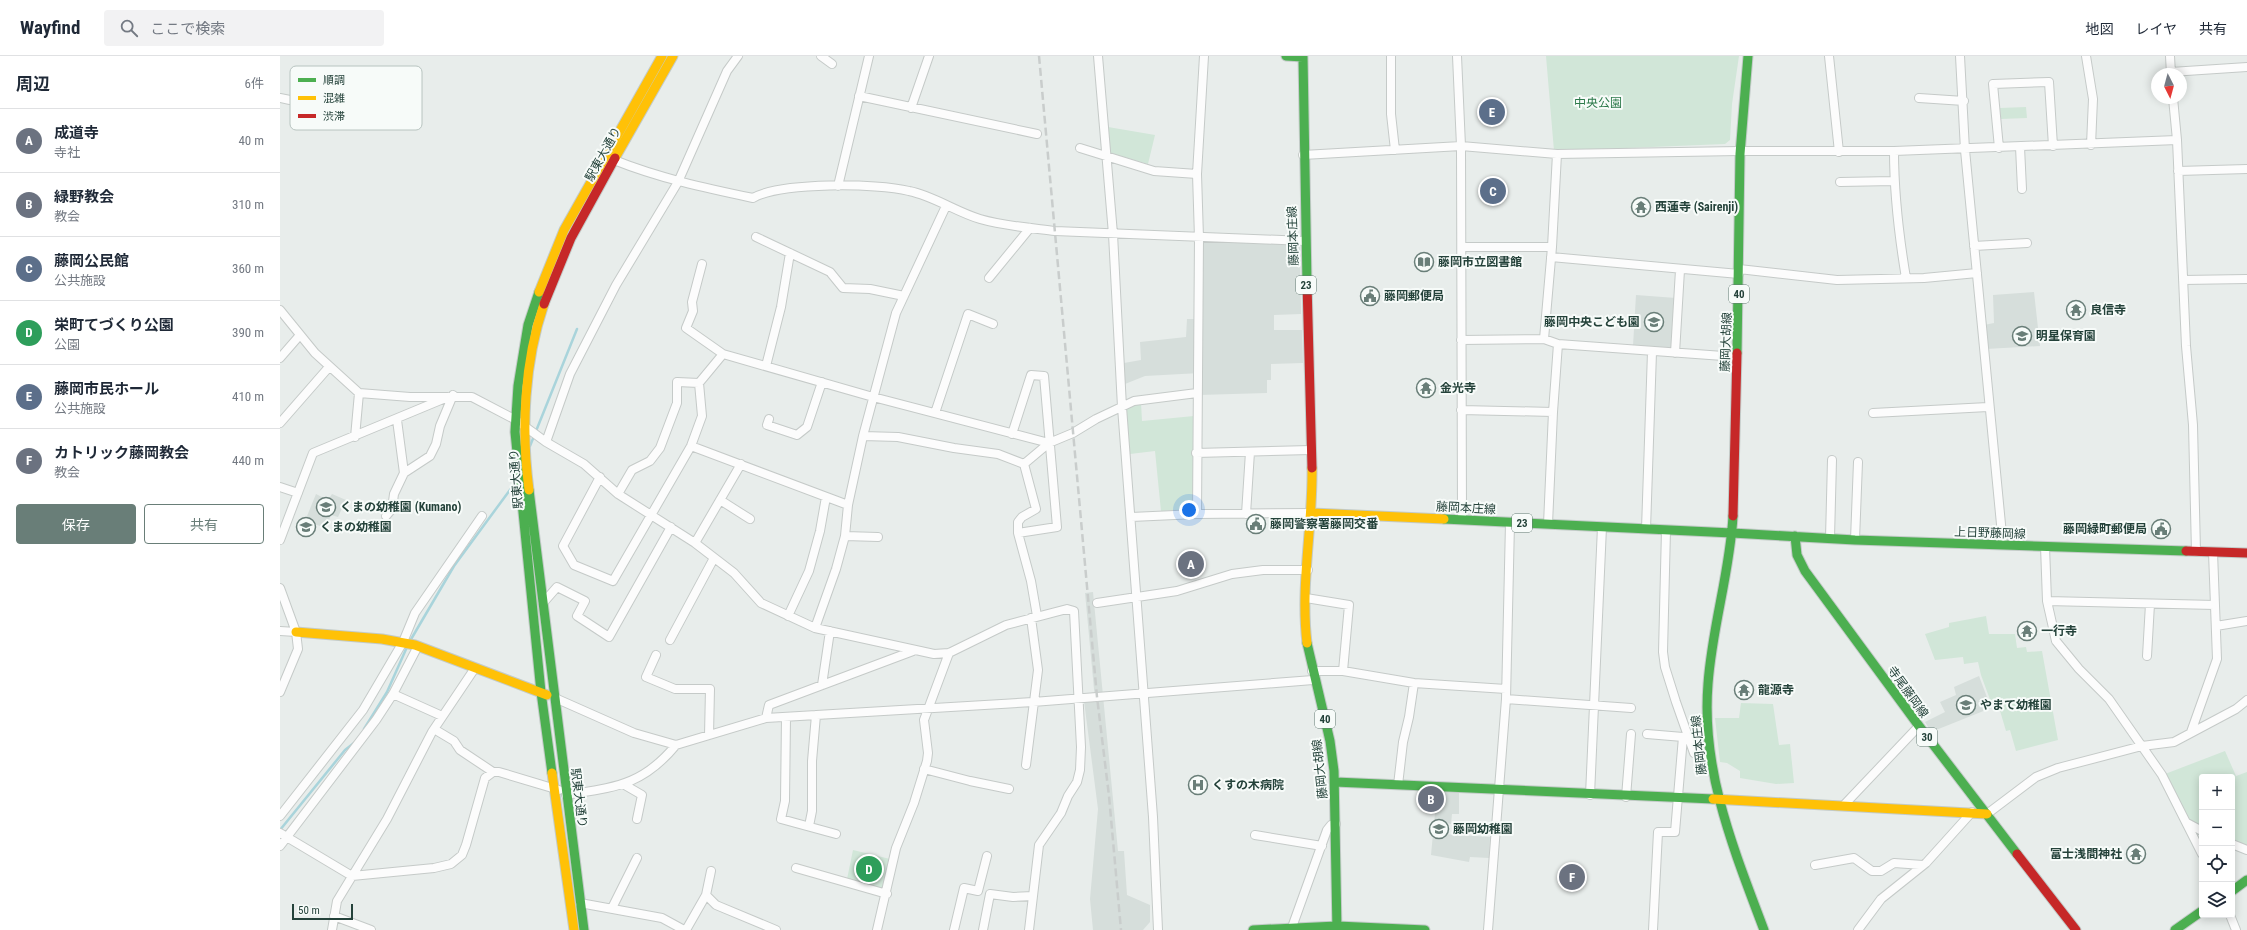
<!DOCTYPE html>
<html lang="ja">
<meta charset="utf-8">
<style>
body{margin:0;font-family:"Roboto Condensed","Noto Sans JP",sans-serif;background:#f2f2f3;color:#1f2937}
.controls{position:absolute;right:12px;bottom:12px;display:grid;overflow:hidden;border-radius:4px;box-shadow:0 2px 10px #0003}
.controls button{width:36px;height:36px;display:grid;place-items:center;padding:0;border:0;border-bottom:1px solid #e0e1e3;background:#fff;color:#1f2937;font:20px sans-serif}
.compass{position:absolute;left:1871px;top:12px;width:36px;height:36px;border-radius:50%;background:#fff;box-shadow:0 2px 10px #0003;rotate:174deg}
.scale{position:absolute;left:12px;bottom:10px;width:61px;box-sizing:border-box;padding-left:4px;border:2px solid #24423a;border-top:0;font-size:11px;line-height:14px;white-space:nowrap;color:#24423a;-webkit-text-stroke:3px #f7fbf9;paint-order:stroke}
.you{position:absolute;left:909px;top:454px;width:14px;height:14px;margin:-10px;border:3px solid #fff;border-radius:50%;background:#1a73e8;box-shadow:0 0 0 6px #1a73e833}
.badge{display:grid;place-items:center;width:26px;height:26px;border-radius:50%;background:#697e78;color:#fff;font-size:13px;font-weight:700}
.pin{position:absolute;translate:-50% -50%;border:2px solid #fff;box-shadow:0 1px 4px #0006}
.list{margin:0;padding:0;list-style:none}
h2{display:flex;justify-content:space-between;align-items:center;height:52px;margin:0;padding:0 16px;font-size:17px}
h2 small{font-size:13px;font-weight:400;color:#747a83}
.list li{display:grid;grid-template-columns:26px 1fr auto;gap:12px;align-items:center;box-sizing:border-box;height:64px;padding:0 16px;border-top:1px solid #e0e1e3}
.list b{display:block;font-size:15px;white-space:nowrap}
.list p{margin:0;font-size:13px;white-space:nowrap;color:#747a83}
.list em{font-size:13px;font-style:normal;color:#747a83}
.actions{display:flex;gap:8px;padding:12px 16px}
.actions a{flex:1;padding:9px 0;border:1px solid #697e78;border-radius:4px;text-align:center;font-size:14px;color:#697e78}
.actions .main{background:#697e78;color:#fff}
.icon{flex:none;width:22px;height:22px;fill:none;stroke:currentColor;stroke-width:2;stroke-linecap:round;stroke-linejoin:round}
.map{position:relative;flex:none;width:1967px;height:874px;overflow:hidden}
header{display:flex;align-items:center;gap:24px;box-sizing:border-box;height:56px;padding:0 20px;background:#fff;border-bottom:1px solid #e0e1e3}
header strong{font-size:19px}
nav{display:flex;gap:22px;margin-inline-start:auto;font-size:14px}
.search{width:280px;height:36px;background:#f2f2f3;display:flex;align-items:center;gap:10px;box-sizing:border-box;padding:0 14px;border-radius:4px;color:#747a83;font-size:15px}
main{display:flex}
aside{flex:1;background:#fff}
.map>svg:first-child{display:block}
.built{fill:#d6dedb}
.green{fill:#d1e6d8}
.lines{fill:none;stroke-linecap:round;stroke-linejoin:round}
.stream{stroke:#a9d4db;stroke-width:2.5}
.street-casing{stroke:#c5cac8;stroke-width:10}
.fast-casing{stroke:#c3cbc8;stroke-width:11}
.slow-casing{stroke:#c3cbc8;stroke-width:11}
.jam-casing{stroke:#c3cbc8;stroke-width:11}
.street{stroke:#fcfcfc;stroke-width:8}
.fast{stroke:#4caf50;stroke-width:9}
.slow{stroke:#ffc107;stroke-width:9}
.jam{stroke:#c62828;stroke-width:9}
.rail{stroke:#c9cdcc;stroke-width:2.5;stroke-dasharray:8 4;stroke-linecap:butt}
.labels{text-anchor:middle;stroke-width:4;stroke-linejoin:round;paint-order:stroke}
.shield{fill:#f7fbf9;stroke:#637a73;stroke-width:1}
.shield-label{font-size:11px;font-weight:bold;fill:#24423a}
.park-label{font-size:12px;fill:#2d7a4b;stroke:#f7fbf9}
.street-label{font-size:12px;fill:#24423a;stroke:#f7fbf9}
.poi-label{font-size:12px;font-weight:bold;fill:#24423a;stroke:#f7fbf9;text-anchor:start}
.key{fill:#f7fbf9;stroke:#b8c4c0;stroke-width:1}
.key-label{font-size:11px;fill:#24423a}
</style>
<header>
<strong>Wayfind</strong>
<div class="search"><svg class="icon" aria-label="search" viewBox="0 0 24 24"><circle cx="10" cy="10" r="6"/><path d="M15 15l6 6"/></svg>ここで検索</div>
<nav><a>地図</a><a>レイヤ</a><a>共有</a></nav>
</header>
<main>
<aside>
<h2>周辺<small>6件</small></h2>
<ul class="list">
<li><span class="badge" style="background:#6b7280">A</span><div><b>成道寺</b><p>寺社</p></div><em>40 m</em></li>
<li><span class="badge" style="background:#6b7280">B</span><div><b>緑野教会</b><p>教会</p></div><em>310 m</em></li>
<li><span class="badge" style="background:#5c6f8a">C</span><div><b>藤岡公民館</b><p>公共施設</p></div><em>360 m</em></li>
<li><span class="badge" style="background:#2e9e5b">D</span><div><b>栄町てづくり公園</b><p>公園</p></div><em>390 m</em></li>
<li><span class="badge" style="background:#5c6f8a">E</span><div><b>藤岡市民ホール</b><p>公共施設</p></div><em>410 m</em></li>
<li><span class="badge" style="background:#6b7280">F</span><div><b>カトリック藤岡教会</b><p>教会</p></div><em>440 m</em></li>
</ul>
<div class="actions"><a class="main">保存</a><a>共有</a></div>
</aside>
<div class="map">
<svg width="1967" height="874" viewBox="0 0 1967 874">
<rect width="100%" height="100%" fill="#e8edeb"/>
<path class="built" d="M 921,185 L 1020,189 L 1021,258 L 994,259 L 994,274 L 1022,274 L 1023,307 L 991,308 L 991,324 L 987,324 L 987,337 L 919,339 L 920,317 L 865,320 L 845,328 L 844,307 L 861,304 L 860,286 L 906,281 L 907,263 L 920,263 Z
M 1754,236 L 1760,290 L 1706,293 L 1704,269 L 1714,267 L 1713,239 Z
M 1356,239 L 1396,242 L 1393,293 L 1353,290 Z
M 36,438 L 48,444 L 52,438 L 66,444 L 58,461 L 51,459 L 46,472 L 25,465 Z
M 813,536 L 838,795 L 844,795 L 847,839 L 870,849 L 870,866 L 863,874 L 813,874 L 810,843 L 818,753 L 804,645 L 815,644 L 805,537 Z
M 1699,620 L 1711,652 L 1651,676 L 1645,666 L 1665,656 L 1660,646 L 1676,639 L 1674,631 Z
M 1157,736 L 1179,737 L 1179,758 L 1172,758 L 1171,768 L 1165,767 L 1164,778 L 1210,781 L 1209,802 L 1190,801 L 1189,806 L 1151,799 Z"/>
<path class="green" d="M 1266,0 L 1459,0 L 1452,48 L 1450,84 L 1445,88 L 1274,95 Z
M 1746,51 L 1747,62 L 1721,63 L 1720,52 Z
M 828,71 L 875,79 L 868,108 L 830,97 Z
M 861,347 L 862,365 L 914,360 L 915,453 L 881,455 L 875,395 L 850,398 L 846,352 Z
M 1706,560 L 1709,578 L 1735,578 L 1737,592 L 1746,591 L 1747,596 L 1762,595 L 1778,684 L 1736,695 L 1730,674 L 1726,675 L 1718,648 L 1712,649 L 1701,619 L 1698,606 L 1684,608 L 1683,601 L 1655,604 L 1645,578 L 1669,571 L 1669,567 Z
M 1461,647 L 1493,648 L 1499,689 L 1510,688 L 1514,727 L 1496,728 L 1460,722 L 1460,715 L 1447,707 L 1440,706 L 1435,662 L 1459,662 Z
M 1945,695 L 1956,720 L 1967,716 L 1967,791 L 1952,785 L 1952,721 L 1922,721 L 1922,771 L 1909,764 L 1885,718 Z
M 573,794 L 610,803 L 604,830 L 601,833 L 567,823 Z"/>
<g class="lines">
<path class="stream" d="M 250,390 L 297,273
M 130,585 L 174,510 L 235,427
M 84,673 L 107,636 L 127,591
M 0,774 L 65,694 L 74,687"/>
<defs>
<path id="street" d="M 541,0 L 552,8
M 818,0 L 833,178 L 842,351 L 873,761 L 878,874
M 1111,0 L 1111,58 L 1115,94
M 1177,0 L 1181,90 L 1182,464
M 1549,0 L 1559,96
M 1680,0 L 1685,94 L 1723,489
M 1806,0 L 1813,43 L 1811,89
M 1890,0 L 1891,18
M 1891,16 L 1967,11
M 579,40 L 757,78
M 0,42 L 10,44
M 1639,42 L 1684,45
M 1893,42 L 1897,84 L 1906,290 L 1913,369 L 1916,496
M 631,52 L 649,0
M 1740,91 L 1742,133
M 800,92 L 874,115 L 917,118
M 1719,92 L 1713,28 L 1769,26 L 1773,90
M 1614,95 C 1614,138 1619,180 1626,222
M 1023,99 L 1181,90 L 1277,98 L 1459,95 L 1614,95 L 1897,84
M 334,104 C 379,122 425,132 473,142 C 501,126 597,127 629,135 C 654,140 676,156 700,163 C 724,170 751,172 775,175 L 1025,185
M 1898,115 L 1967,113
M 1560,126 L 1614,125
M 558,130 L 589,0
M 476,181 L 550,216 L 563,232 L 590,233 L 624,240
M 1694,190 L 1747,187
M 1182,191 L 1272,191 L 1264,283 L 1278,288 L 1457,301
M 1272,191 L 1277,98
M 1271,201 L 1459,218
M 422,208 L 412,246 L 413,255 L 406,272 L 443,298
M 1459,213 L 1557,224 L 1644,222 L 1697,217
M 709,222 L 750,172
M 1903,224 L 1967,223
M 0,254 L 35,297 L 79,337 L 130,341 L 192,341 L 236,364 L 266,386 L 304,408 L 338,438 L 415,487 L 454,517 L 481,547 L 535,572 L 654,598 L 669,597 L 726,569 L 787,553 L 794,555 L 801,691 L 800,714 L 797,726 L 788,740 L 781,757 L 759,789 L 749,874
M 1181,284 L 1264,283
M 1395,297 L 1400,214
M 0,302 L 20,279
M 486,310 L 501,251 L 510,197
M 1181,354 L 1273,356
M 655,357 L 688,258 L 713,268
M 1593,357 L 1708,351
M 489,363 L 487,369 L 517,379 L 527,371 L 542,326
M 117,364 L 124,417
M 0,367 L 49,311
M 732,378 L 751,319 L 764,320 L 777,471 L 738,477
M 583,380 L 618,381 L 674,392 L 718,398 L 744,408 L 756,453 L 742,461 L 738,466 L 738,477 L 751,525 L 757,560
M 75,381 L 79,337
M 266,386 L 290,318 L 336,229 L 398,126 L 447,15 L 458,0
M 411,390 L 568,449
M 916,397 L 1031,394
M 744,408 L 769,387
M 320,421 L 283,490 L 294,509 L 333,525 L 411,390 L 422,360 L 419,327 L 443,298 L 593,341 L 769,387 L 793,377 L 816,363 L 854,345 L 917,337
M 0,431 L 18,437
M 338,438 L 352,414 L 370,405 L 380,392 L 397,347 L 397,326 L 419,327
M 440,444 L 470,463
M 917,458 L 919,182 L 917,118 L 924,0
M 966,458 L 970,396
M 106,460 L 112,453 L 114,438 L 124,417 L 150,400 L 156,388 L 160,370 L 173,339
M 851,461 L 917,458 L 1032,457
M 1268,468 L 1273,356 L 1278,288
M 1366,473 L 1372,296
M 1386,474 L 1383,596 L 1385,611 L 1396,646 L 1414,697 L 1422,702 L 1430,702
M 565,480 L 598,481
M 1550,482 L 1552,404
M 0,484 L 33,397 L 168,341
M 1575,484 L 1578,406
M 415,487 L 461,408
M 1765,490 L 1767,545 L 1776,585 L 1799,613 L 1829,643 L 1882,719 L 1922,798
M 0,532 L 16,576 L 18,593 L 0,636
M 1026,542 L 1069,549 L 1063,615
M 1767,545 L 1935,549
M 263,547 L 277,531 L 305,545 L 297,560 L 329,581 L 391,471
M 817,547 L 897,535 L 952,518 L 983,514 L 1028,514
M 508,560 L 529,515 L 540,475 L 546,441
M 1936,570 L 1967,565
M 535,572 L 556,513 L 565,480 L 568,449 L 583,380 L 616,257 L 666,150
M 0,575 L 16,576
M 390,584 L 434,502
M 376,599 L 366,621 L 395,633 L 430,633 L 429,679
M 1867,600 L 1870,548
M 1032,615 L 1063,615 L 1134,627 L 1226,633
M 542,629 L 550,575
M 113,638 L 162,660
M 275,642 L 354,677 L 396,689 L 486,662 L 753,646 L 1033,624
M 1226,643 L 1351,652
M 506,661 L 505,745 L 501,763 L 556,778
M 486,662 L 489,649 L 633,595
M 154,673 L 174,685 L 180,694 L 213,716
M 1911,676 L 1937,603 L 1933,496
M 1367,678 L 1403,681
M 746,709 L 758,614 L 751,562
M 644,713 L 690,725 L 729,733
M 343,728 L 362,739 L 357,763
M 1118,729 L 1123,686 L 1129,661 L 1134,627
M 286,739 C 335,731 362,730 396,689
M 1310,739 L 1322,471
M 1346,741 L 1351,678
M 1564,749 L 1639,670
M 1707,758 L 1756,721 L 1778,712 L 1862,690 L 1894,686 L 1956,653 L 1967,644
M 0,760 L 83,654 L 123,586 L 135,557 L 202,460
M 1907,767 L 1922,775
M 529,770 L 532,755 L 532,705 L 536,659
M 0,777 L 72,820 L 154,812 L 171,808 L 182,799 L 186,789 L 205,722 L 213,716 L 219,716 L 279,734
M 975,779 L 1042,790
M 1952,788 L 1967,794
M 0,790 L 96,664 L 113,638 L 138,590
M 1535,809 L 1574,802 L 1592,815 L 1601,815 L 1614,807 L 1643,809
M 516,812 L 607,838
M 431,815 L 426,839 L 436,849 L 496,874
M 300,847 L 382,862 L 404,874
M 332,852 L 357,802
M 1950,859 L 1956,874
M 54,860 L 91,874
M 52,874 L 57,845 L 107,763 L 152,676 L 195,612
M 406,874 L 426,839
M 597,874 L 616,792 L 634,747 L 647,705 L 648,697 L 644,664 L 669,597
M 674,874 L 684,832 L 698,835 L 707,800
M 703,874 L 710,838 L 733,841 L 753,840
M 1011,874 L 1047,774 L 1051,769 L 1056,768
M 1208,874 L 1226,643 L 1230,467
M 1373,874 L 1378,776 L 1395,776 L 1403,681 L 1408,679
M 1578,874 L 1601,843 L 1646,807 L 1692,756"/>
<path id="fast" d="M 1006,0 L 1023,1 L 1027,227
M 259,236 L 248,269 L 238,330 L 235,376 L 261,636 L 272,717
M 1457,297 L 1460,98 L 1468,0
M 249,434 L 304,874
M 1453,460 C 1450,516 1432,571 1428,628 C 1421,715 1454,794 1484,874
M 1164,463 L 1452,477
M 1452,477 L 1575,484 L 1906,495
M 1515,480 L 1517,499 L 1525,515 L 1639,670 L 1737,798
M 1027,587 L 1050,685 L 1054,715 L 1057,874
M 1055,726 L 1433,743
M 1952,835 L 1967,824
M 973,874 L 1057,870 L 1145,874
M 1895,874 L 1922,855"/>
<path id="slow" d="M 335,102 L 393,0
M 259,236 L 284,174 L 382,0
M 249,434 C 241,374 244,306 264,248
M 1032,457 L 1164,463
M 16,576 L 102,583 L 135,589 L 267,639
M 1027,587 C 1020,529 1033,470 1032,412
M 272,717 L 294,874
M 1433,743 L 1707,758"/>
<path id="jam" d="M 1027,227 L 1032,412
M 264,248 L 291,182 L 335,102
M 1453,460 L 1457,297
M 1906,495 L 1967,497
M 1737,798 L 1796,874"/>
</defs>
<use href="#street" class="street-casing"/>
<use href="#fast" class="fast-casing"/>
<use href="#slow" class="slow-casing"/>
<use href="#jam" class="jam-casing"/>
<use href="#street" class="street"/>
<use href="#fast" class="fast"/>
<use href="#slow" class="slow"/>
<use href="#jam" class="jam"/>
<path class="rail" d="M 759,0 L 817,641 L 829,740 L 841,874"/>
</g>
<defs>
<symbol id="temple-ring" viewBox="-11 -11 22 22"><circle r="9.5" fill="#f7fbf9" stroke="#697e78" stroke-width="1.5"/><path d="M0-6L5-2H3V0L6.5 2.5H4V6H1.5V3h-3V6H-4V2.5H-6.5L-3 0V-2H-5Z" fill="#697e78"/></symbol>
<symbol id="library-ring" viewBox="-11 -11 22 22"><circle r="9.5" fill="#f7fbf9" stroke="#697e78" stroke-width="1.5"/><path d="M-6-4Q-3-5.5-.7-3.5V5Q-3 3-6 4ZM6-4Q3-5.5 .7-3.5V5Q3 3 6 4Z" fill="#697e78"/></symbol>
<symbol id="civic-ring" viewBox="-11 -11 22 22"><circle r="9.5" fill="#f7fbf9" stroke="#697e78" stroke-width="1.5"/><path d="M-.6-6.5H3V-4.5H.6V-3L4-1V1h2V6H-6V1h2V-1L-.6-3ZM-1.2 2.5V6h2.4V2.5Z" fill="#697e78"/></symbol>
<symbol id="school-ring" viewBox="-11 -11 22 22"><circle r="9.5" fill="#f7fbf9" stroke="#697e78" stroke-width="1.5"/><path d="M0-5L7-2L0 1L-7-2ZM-4 1L0 2.5L4 1V4Q0 6-4 4Z" fill="#697e78"/></symbol>
<symbol id="hospital-ring" viewBox="-11 -11 22 22"><circle r="9.5" fill="#f7fbf9" stroke="#697e78" stroke-width="1.5"/><path d="M-5-5h3v3.5h4V-5h3V5h-3V1.5h-4V5h-3Z" fill="#697e78"/></symbol>
</defs>
<g fill-rule="evenodd">
<use href="#temple-ring" x="1350" y="140" width="22" height="22"/>
<use href="#library-ring" x="1133" y="195" width="22" height="22"/>
<use href="#civic-ring" x="1079" y="229" width="22" height="22"/>
<use href="#temple-ring" x="1785" y="243" width="22" height="22"/>
<use href="#school-ring" x="1363" y="255" width="22" height="22"/>
<use href="#school-ring" x="1731" y="269" width="22" height="22"/>
<use href="#temple-ring" x="1135" y="321" width="22" height="22"/>
<use href="#school-ring" x="35" y="440" width="22" height="22"/>
<use href="#civic-ring" x="965" y="457" width="22" height="22"/>
<use href="#school-ring" x="15" y="460" width="22" height="22"/>
<use href="#civic-ring" x="1870" y="462" width="22" height="22"/>
<use href="#temple-ring" x="1736" y="564" width="22" height="22"/>
<use href="#temple-ring" x="1453" y="623" width="22" height="22"/>
<use href="#school-ring" x="1675" y="638" width="22" height="22"/>
<use href="#hospital-ring" x="907" y="718" width="22" height="22"/>
<use href="#school-ring" x="1148" y="762" width="22" height="22"/>
<use href="#temple-ring" x="1845" y="787" width="22" height="22"/>
</g>
<g class="labels">
<g class="shield">
<rect x="1016" y="220" width="20" height="18" rx="3"/>
<rect x="1449" y="229" width="20" height="18" rx="3"/>
<rect x="1232" y="458" width="20" height="18" rx="3"/>
<rect x="1035" y="654" width="20" height="18" rx="3"/>
<rect x="1637" y="672" width="20" height="18" rx="3"/>
</g>
<g class="shield-label">
<text x="1026" y="233">23</text>
<text x="1459" y="242">40</text>
<text x="1242" y="471">23</text>
<text x="1045" y="667">40</text>
<text x="1647" y="685">30</text>
</g>
<g class="park-label">
<text x="1318" y="51">中央公園</text>
</g>
<g class="street-label">
<text transform="translate(323 98) rotate(-61)" y="4">駅東大通り</text>
<text transform="translate(1013 180) rotate(-92)" y="4">藤岡本庄線</text>
<text transform="translate(1446 286) rotate(-88)" y="4">藤岡大胡線</text>
<text transform="translate(236 423) rotate(-95)" y="4">駅東大通り</text>
<text transform="translate(1186 452) rotate(3)" y="4">藤岡本庄線</text>
<text transform="translate(1710 477) rotate(2)" y="4">上日野藤岡線</text>
<text transform="translate(1628 636) rotate(54)" y="4">寺尾藤岡線</text>
<text transform="translate(1419 689) rotate(-96)" y="4">藤岡本庄線</text>
<text transform="translate(1040 713) rotate(-96)" y="4">藤岡大胡線</text>
<text transform="translate(299 742) rotate(83)" y="4">駅東大通り</text>
</g>
<g class="poi-label">
<text x="1375" y="155">西蓮寺 (Sairenji)</text>
<text x="1158" y="210">藤岡市立図書館</text>
<text x="1104" y="244">藤岡郵便局</text>
<text x="1810" y="258">良信寺</text>
<text x="1360" y="270" text-anchor="end">藤岡中央こども園</text>
<text x="1756" y="284">明星保育園</text>
<text x="1160" y="336">金光寺</text>
<text x="60" y="455">くまの幼稚園 (Kumano)</text>
<text x="990" y="472">藤岡警察署藤岡交番</text>
<text x="40" y="475">くまの幼稚園</text>
<text x="1867" y="477" text-anchor="end">藤岡緑町郵便局</text>
<text x="1761" y="579">一行寺</text>
<text x="1478" y="638">龍源寺</text>
<text x="1700" y="653">やまて幼稚園</text>
<text x="932" y="733">くすの木病院</text>
<text x="1173" y="777">藤岡幼稚園</text>
<text x="1842" y="802" text-anchor="end">富士浅間神社</text>
</g>
</g>
<rect x="10" y="10" width="132" height="64" rx="6" class="key"/>
<rect x="18" y="22" width="18" height="4" fill="#4caf50"/>
<rect x="18" y="40" width="18" height="4" fill="#ffc107"/>
<rect x="18" y="58" width="18" height="4" fill="#c62828"/>
<g class="key-label">
<text x="43" y="28">順調</text>
<text x="43" y="46">混雑</text>
<text x="43" y="64">渋滞</text>
</g>
</svg>
<div class="controls">
<button>+</button>
<button>−</button>
<button><svg class="icon" aria-label="locate" viewBox="0 0 24 24"><circle cx="12" cy="12" r="6"/><path d="M12 2v4M12 18v4M2 12h4M18 12h4"/></svg></button>
<button><svg class="icon" aria-label="layers" viewBox="0 0 24 24"><path d="M12 4l9 5-9 5-9-5zM3 14l9 5 9-5"/></svg></button>
</div>
<svg class="compass" viewBox="-18 -18 36 36"><path d="M0-13l5 13h-10z" fill="#e53935"/><path d="M0 13l5-13h-10z" fill="#747a83"/></svg>
<div class="scale">50 m</div>
<div class="you"></div>
<div class="pin badge" style="left:911px;top:508px;background:#6b7280">A</div>
<div class="pin badge" style="left:1151px;top:743px;background:#6b7280">B</div>
<div class="pin badge" style="left:1213px;top:135px;background:#5c6f8a">C</div>
<div class="pin badge" style="left:589px;top:813px;background:#2e9e5b">D</div>
<div class="pin badge" style="left:1212px;top:56px;background:#5c6f8a">E</div>
<div class="pin badge" style="left:1292px;top:821px;background:#6b7280">F</div>
</div>
</main>
